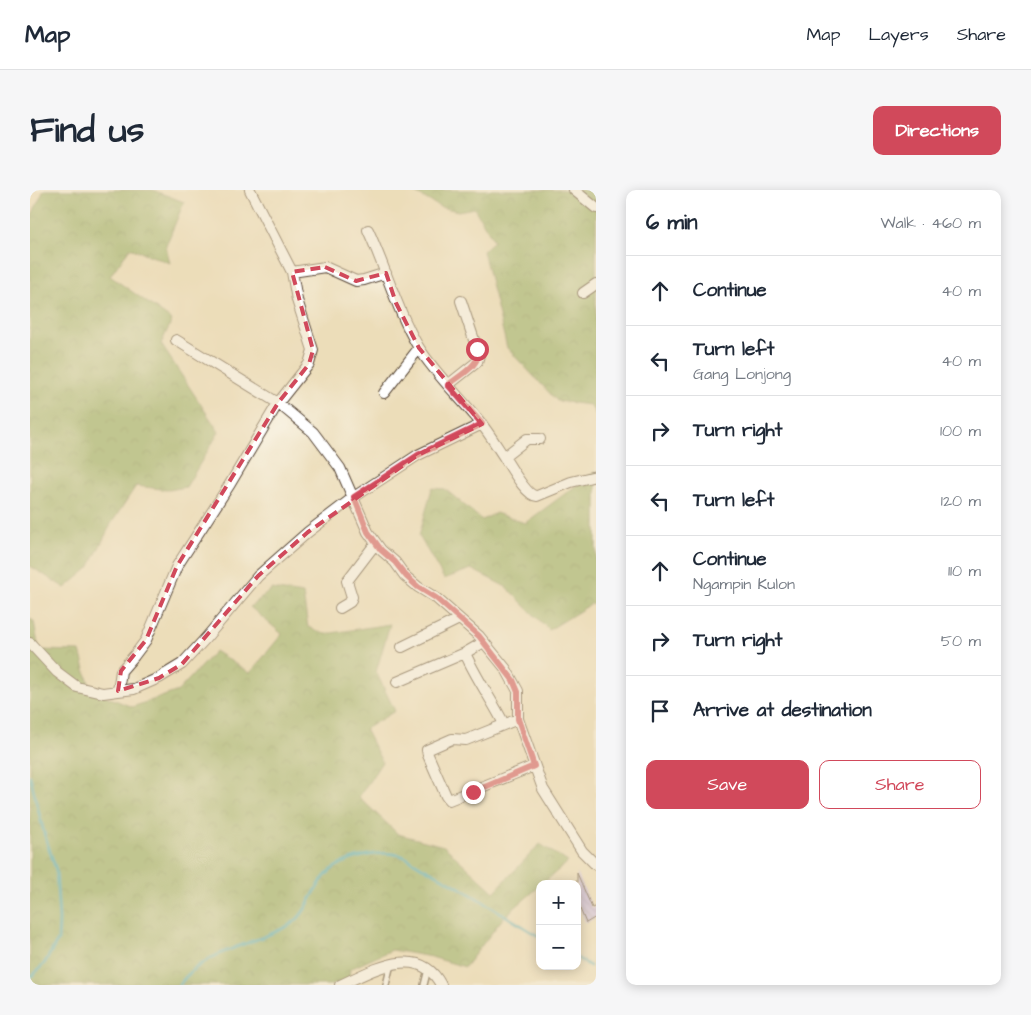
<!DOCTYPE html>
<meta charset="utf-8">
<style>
body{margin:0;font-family:"Architects Daughter",sans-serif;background:#f6f6f7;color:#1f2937}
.controls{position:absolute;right:15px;bottom:15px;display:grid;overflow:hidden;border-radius:10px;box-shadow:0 2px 12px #0003}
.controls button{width:45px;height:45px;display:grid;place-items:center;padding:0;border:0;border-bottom:1px solid #e0e1e3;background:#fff;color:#1f2937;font:25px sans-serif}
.stop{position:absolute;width:15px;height:15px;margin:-11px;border:4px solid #d1495b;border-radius:50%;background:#fff}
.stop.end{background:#d1495b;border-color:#fff;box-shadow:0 1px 5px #0008}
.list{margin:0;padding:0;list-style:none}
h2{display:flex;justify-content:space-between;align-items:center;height:65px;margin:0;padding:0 20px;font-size:21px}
h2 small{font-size:16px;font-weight:400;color:#747a83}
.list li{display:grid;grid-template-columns:32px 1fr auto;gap:15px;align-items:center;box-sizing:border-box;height:70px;padding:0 20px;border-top:1px solid #e0e1e3}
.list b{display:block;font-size:19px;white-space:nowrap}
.list p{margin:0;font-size:16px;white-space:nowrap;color:#747a83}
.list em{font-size:16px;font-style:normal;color:#747a83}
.actions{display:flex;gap:10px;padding:15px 20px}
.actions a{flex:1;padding:11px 0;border:1px solid #d1495b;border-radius:10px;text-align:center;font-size:18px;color:#d1495b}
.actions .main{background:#d1495b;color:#fff}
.icon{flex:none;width:28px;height:28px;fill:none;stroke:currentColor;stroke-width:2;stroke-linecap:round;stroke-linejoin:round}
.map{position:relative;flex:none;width:566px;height:795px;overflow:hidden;border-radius:10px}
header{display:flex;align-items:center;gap:30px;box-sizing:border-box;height:70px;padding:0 25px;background:#fff;border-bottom:1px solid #e0e1e3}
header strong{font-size:24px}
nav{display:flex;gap:28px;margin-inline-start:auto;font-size:18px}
.intro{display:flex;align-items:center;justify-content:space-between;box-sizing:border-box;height:120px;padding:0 30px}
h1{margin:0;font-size:35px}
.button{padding:12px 22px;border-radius:10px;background:#d1495b;color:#fff;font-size:18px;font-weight:700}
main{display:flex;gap:30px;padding:0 30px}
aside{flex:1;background:#fff;border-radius:10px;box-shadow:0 2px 12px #0003}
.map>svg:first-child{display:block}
.forest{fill:url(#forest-crowns);stroke:#646a3e}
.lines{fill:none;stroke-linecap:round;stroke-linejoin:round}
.stream{stroke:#3ba9ba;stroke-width:3}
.building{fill:url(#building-back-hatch)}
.service-casing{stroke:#564535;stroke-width:8}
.minor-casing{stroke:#564535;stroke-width:12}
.service{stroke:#fff;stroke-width:5}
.minor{stroke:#fff;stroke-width:10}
.route{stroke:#d1495b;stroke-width:6}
.marked{fill:none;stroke:#d1495b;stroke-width:4;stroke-dasharray:10 6;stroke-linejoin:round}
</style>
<header>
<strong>Map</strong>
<nav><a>Map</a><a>Layers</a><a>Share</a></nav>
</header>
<div class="intro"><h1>Find us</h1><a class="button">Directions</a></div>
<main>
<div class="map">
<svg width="566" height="795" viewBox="0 0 566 795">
<defs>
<pattern id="forest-crowns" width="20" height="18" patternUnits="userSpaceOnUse" patternTransform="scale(1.25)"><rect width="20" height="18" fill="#8daa5d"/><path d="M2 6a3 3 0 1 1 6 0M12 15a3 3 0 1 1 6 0" fill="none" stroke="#748b4c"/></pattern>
<pattern id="building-back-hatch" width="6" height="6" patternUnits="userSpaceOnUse" patternTransform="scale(1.25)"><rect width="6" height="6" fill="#bfaff7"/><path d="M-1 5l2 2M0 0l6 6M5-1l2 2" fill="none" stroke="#9c8fc7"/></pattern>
</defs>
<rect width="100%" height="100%" fill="#fbf7ec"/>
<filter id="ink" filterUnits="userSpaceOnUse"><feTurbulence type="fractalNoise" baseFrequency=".02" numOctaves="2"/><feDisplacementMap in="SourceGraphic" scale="10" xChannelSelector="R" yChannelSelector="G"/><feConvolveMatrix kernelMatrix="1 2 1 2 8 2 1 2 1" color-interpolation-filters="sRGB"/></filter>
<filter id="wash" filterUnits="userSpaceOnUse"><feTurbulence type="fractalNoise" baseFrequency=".0096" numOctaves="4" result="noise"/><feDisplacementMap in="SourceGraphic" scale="20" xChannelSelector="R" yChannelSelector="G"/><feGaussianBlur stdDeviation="1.12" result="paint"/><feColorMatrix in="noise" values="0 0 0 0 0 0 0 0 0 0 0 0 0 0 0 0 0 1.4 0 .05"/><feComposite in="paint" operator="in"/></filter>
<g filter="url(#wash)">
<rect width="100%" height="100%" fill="#ecddb9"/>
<path class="forest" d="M 14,0 L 123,0 L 154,12 L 136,56 L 140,73 L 100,58 L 80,86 L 142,130 L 131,154 L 189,242 L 156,297 L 139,300 L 106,296 L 81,334 L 59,378 L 35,398 L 0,376 L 0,29 Z
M 380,0 L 566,0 L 566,225 L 560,215 L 527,211 L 477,158 L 453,61 L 464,51 L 444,18 L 428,21 L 410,17 Z
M 566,281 L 566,411 L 519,440 L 476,397 L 441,379 L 414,389 L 389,346 L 402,298 L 415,299 L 452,330 L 466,323 L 495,333 Z
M 242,399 L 273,404 L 278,437 L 295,444 L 360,434 L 346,482 L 365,521 L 335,539 L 352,572 L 329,607 L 368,644 L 414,656 L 464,702 L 510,654 L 538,672 L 512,694 L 510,694 L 510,696 L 474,727 L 435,777 L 401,767 L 362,760 L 320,779 L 318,795 L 0,795 L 0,429 L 4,431 L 9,460 L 50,461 L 61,500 L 102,517 L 148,501 L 185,461 L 220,483 L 252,444 L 220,417 Z"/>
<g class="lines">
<path class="stream" d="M 0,586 L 14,643 L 26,680 L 29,730 L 28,750 L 14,774 L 0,788
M 547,768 L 560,776
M 149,795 C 176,758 224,756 261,734 C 280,723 284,689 307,676 C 322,667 352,660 369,665 C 378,667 388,675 396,679 C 435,699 472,724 510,747"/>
</g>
<g id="blocks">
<path class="building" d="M 547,683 L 562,718 L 566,716 L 566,727 L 556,733 L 547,712 Z"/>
</g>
</g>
<g filter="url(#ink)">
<use href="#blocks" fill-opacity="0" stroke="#564535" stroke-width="1"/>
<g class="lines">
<defs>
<path id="service" d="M 356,795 L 361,774
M 394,795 L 398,779"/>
<path id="minor" d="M 544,0 L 566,18
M 338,40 C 356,79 367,121 389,158 C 406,185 430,207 450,232 C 459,243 466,255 474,267 C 480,276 497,307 507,306 L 541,292 L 566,286
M 262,82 L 295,77 L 326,91 L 334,90 L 356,83
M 553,103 L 566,94
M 146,150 L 248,213 L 283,242 L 310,278 L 338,342 L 351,360 L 365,372 L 375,386 L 388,397 L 406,408 L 449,446 L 476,479 L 488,501 L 488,529 L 513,599 L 552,661 L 566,675
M 418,195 L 447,172 L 449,165 L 431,111
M 354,203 L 389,158
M 474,267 L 497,249 L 510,249
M 310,418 L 320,412 L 322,407 L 317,391 L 346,353
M 0,453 L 27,482 L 47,497 L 73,503 L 88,501 L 104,499 L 129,488 L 152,474 L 175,449 L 228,386 L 278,342 L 324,307 L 388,265 L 452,234
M 372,457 L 429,429
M 435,463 C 446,488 462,510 474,534
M 367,492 L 435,463 L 454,452
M 88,501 L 91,481 L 104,466 L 116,450 L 147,376 L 200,294 L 248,213 L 279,174 L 283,160 L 267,110 L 262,82 L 220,0
M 488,529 L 436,550 L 422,549 L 397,560 L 398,565 L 416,606 L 419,610 L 504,576
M 310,795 C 342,781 389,752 411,795"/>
</defs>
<use href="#service" class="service-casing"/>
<use href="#minor" class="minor-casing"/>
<use href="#service" class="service"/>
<use href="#minor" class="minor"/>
</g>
</g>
<g class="lines" filter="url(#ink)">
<path class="route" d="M 443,602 L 504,576 L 488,529 L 488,502 L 483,490 L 449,446 L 406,408 L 388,397 L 376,386 L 365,372 L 351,360 L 338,342 L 324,307 L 388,265 L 452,234 L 418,195 C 429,186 453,174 447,159"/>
</g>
<path d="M0 0H566V795H0ZM 295,77 L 326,91 L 356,83 L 366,113 L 389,158 L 452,234 L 388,265 L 278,342 L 228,386 L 152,474 L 129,488 L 88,501 L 91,481 L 116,450 L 147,376 L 248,213 L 279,174 L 283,160 L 262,82 Z" fill="#ecddb9" fill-opacity=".55" fill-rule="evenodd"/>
<path class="marked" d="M 295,77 L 326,91 L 356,83 L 366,113 L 389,158 L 452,234 L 388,265 L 278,342 L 228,386 L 152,474 L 129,488 L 88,501 L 91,481 L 116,450 L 147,376 L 248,213 L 279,174 L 283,160 L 262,82 Z"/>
</svg>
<div class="controls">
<button>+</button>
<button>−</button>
</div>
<div class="stop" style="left:447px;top:159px"></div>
<div class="stop end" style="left:443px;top:602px"></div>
</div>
<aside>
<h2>6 min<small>Walk · 460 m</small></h2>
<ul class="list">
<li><svg class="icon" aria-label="ahead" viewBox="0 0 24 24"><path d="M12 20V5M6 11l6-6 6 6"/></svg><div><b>Continue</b></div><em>40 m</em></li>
<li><svg class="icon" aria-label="left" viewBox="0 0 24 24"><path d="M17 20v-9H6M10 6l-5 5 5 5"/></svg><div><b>Turn left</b><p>Gang Lonjong</p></div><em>40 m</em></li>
<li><svg class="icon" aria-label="right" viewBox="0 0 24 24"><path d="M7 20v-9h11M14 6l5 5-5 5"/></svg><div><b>Turn right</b></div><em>100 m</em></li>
<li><svg class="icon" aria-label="left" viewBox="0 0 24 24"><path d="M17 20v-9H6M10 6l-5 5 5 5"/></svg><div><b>Turn left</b></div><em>120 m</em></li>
<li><svg class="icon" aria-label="ahead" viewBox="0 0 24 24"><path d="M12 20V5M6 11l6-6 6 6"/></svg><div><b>Continue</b><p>Ngampin Kulon</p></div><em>110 m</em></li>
<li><svg class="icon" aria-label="right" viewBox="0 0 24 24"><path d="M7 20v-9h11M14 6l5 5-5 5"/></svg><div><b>Turn right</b></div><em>50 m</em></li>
<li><svg class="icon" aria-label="arrive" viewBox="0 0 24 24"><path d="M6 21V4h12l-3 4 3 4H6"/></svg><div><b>Arrive at destination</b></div></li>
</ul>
<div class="actions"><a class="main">Save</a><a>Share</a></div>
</aside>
</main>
